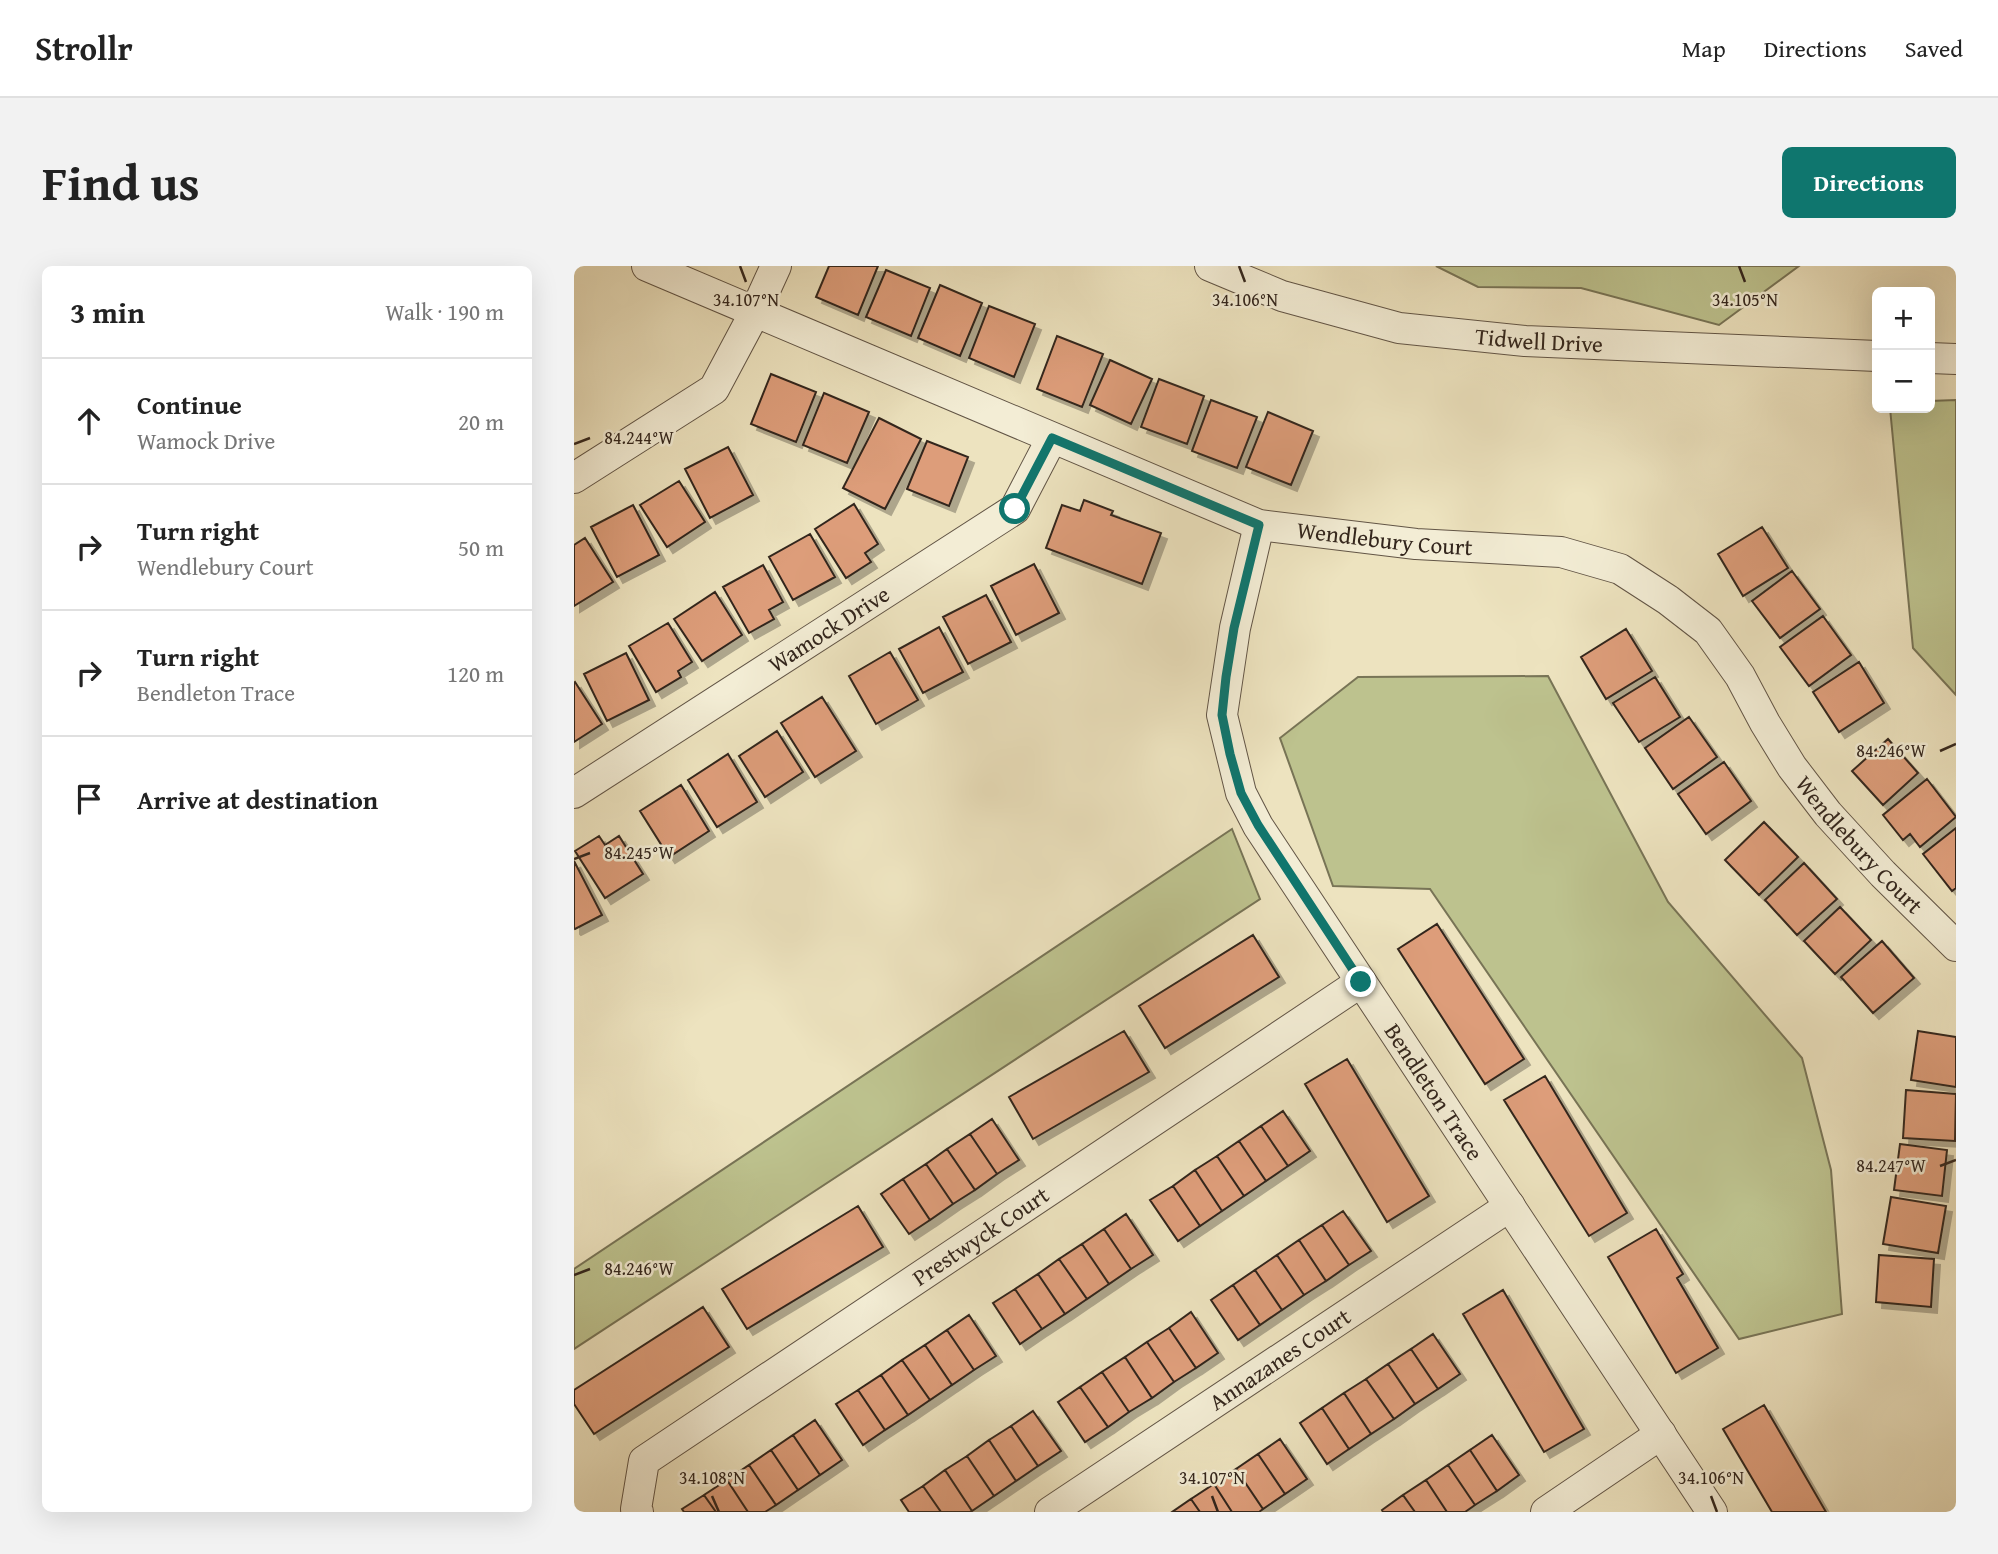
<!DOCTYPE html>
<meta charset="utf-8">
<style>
body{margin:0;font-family:"Gentium Book Plus",serif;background:#f2f2f2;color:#222}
.controls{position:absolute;right:21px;top:21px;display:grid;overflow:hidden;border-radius:10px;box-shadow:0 7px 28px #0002}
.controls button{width:63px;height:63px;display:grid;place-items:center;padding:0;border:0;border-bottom:2px solid #e0e0e0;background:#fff;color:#222;font:35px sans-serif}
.stop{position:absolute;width:21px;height:21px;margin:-16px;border:5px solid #0f766e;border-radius:50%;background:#fff}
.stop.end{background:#0f766e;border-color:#fff;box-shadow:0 2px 7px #0008}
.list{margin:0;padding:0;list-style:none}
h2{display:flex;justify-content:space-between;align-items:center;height:91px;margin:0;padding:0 28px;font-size:30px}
h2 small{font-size:23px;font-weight:400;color:#767676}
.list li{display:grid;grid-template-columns:46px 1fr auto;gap:21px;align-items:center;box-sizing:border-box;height:126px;padding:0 28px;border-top:2px solid #e0e0e0}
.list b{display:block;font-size:26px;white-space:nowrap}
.list p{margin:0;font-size:23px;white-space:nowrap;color:#767676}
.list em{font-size:23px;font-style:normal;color:#767676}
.icon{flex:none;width:38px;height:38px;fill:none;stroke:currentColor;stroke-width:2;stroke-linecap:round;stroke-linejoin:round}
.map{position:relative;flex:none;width:1382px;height:1246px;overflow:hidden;border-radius:10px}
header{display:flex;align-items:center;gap:42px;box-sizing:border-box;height:98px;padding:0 35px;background:#fff;border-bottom:2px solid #e0e0e0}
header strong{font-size:33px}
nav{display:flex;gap:38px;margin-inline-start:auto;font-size:24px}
.intro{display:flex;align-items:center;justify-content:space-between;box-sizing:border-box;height:168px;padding:0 42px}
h1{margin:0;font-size:49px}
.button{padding:18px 32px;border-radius:10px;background:#0f766e;color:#fff;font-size:24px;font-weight:700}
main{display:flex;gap:42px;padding:0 42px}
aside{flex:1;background:#fff;border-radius:10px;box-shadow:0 7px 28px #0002}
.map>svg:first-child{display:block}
.green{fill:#bdc28e;stroke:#787456;stroke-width:2}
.building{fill:#dd9d7a;stroke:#33261d;stroke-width:2;filter:url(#shadow)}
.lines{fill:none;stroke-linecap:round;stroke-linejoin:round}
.street-casing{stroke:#625546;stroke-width:32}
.street{stroke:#f3edd5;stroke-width:30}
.route{stroke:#0f766e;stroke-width:9}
.ticks{fill:none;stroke:#33261d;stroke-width:2.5}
.labels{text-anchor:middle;stroke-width:5;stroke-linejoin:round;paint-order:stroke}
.street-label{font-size:23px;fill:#33261d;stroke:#f3edd5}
.ticks-label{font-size:18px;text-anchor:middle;fill:#33261d;stroke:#f3edd5;stroke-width:5;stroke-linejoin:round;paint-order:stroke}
</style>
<header>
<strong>Strollr</strong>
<nav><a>Map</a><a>Directions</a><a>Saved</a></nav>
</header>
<div class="intro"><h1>Find us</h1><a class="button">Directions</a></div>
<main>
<aside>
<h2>3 min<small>Walk · 190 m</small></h2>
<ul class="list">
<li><svg class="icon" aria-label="ahead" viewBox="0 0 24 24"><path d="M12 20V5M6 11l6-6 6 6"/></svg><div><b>Continue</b><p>Wamock Drive</p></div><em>20 m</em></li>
<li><svg class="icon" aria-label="right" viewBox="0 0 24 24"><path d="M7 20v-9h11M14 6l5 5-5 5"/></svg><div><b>Turn right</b><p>Wendlebury Court</p></div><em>50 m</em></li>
<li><svg class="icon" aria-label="right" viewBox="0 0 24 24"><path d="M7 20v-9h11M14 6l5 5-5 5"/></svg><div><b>Turn right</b><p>Bendleton Trace</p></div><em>120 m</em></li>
<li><svg class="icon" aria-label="arrive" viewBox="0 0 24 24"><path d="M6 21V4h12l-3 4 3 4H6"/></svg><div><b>Arrive at destination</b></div></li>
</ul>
</aside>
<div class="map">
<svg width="1382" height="1246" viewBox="0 0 1382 1246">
<defs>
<filter id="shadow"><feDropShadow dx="6" dy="6" stdDeviation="0" flood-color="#0004"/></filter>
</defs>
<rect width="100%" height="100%" fill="#ede3bf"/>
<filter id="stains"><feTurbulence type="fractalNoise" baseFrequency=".00286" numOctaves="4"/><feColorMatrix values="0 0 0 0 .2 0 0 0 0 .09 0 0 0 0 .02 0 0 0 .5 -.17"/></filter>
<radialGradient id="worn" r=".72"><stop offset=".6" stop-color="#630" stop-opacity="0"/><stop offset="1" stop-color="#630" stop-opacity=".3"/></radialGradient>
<path class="green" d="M 862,0 L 1225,0 L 1145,59 L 1007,22 L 904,21 Z
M 1382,134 L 1382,429 L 1339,382 L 1316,142 L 1356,142 L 1356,135 Z
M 974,410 L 1094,636 L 1228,792 L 1257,904 L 1268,1048 L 1165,1073 L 856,623 L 759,620 L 706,472 L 784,411 Z
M 658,563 L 686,633 L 0,1083 L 0,1003 Z"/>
<path class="building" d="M 255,0 L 304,0 L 284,49 L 242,31 Z
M 312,4 L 356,22 L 337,70 L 292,51 Z
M 366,19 L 408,37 L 386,90 L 344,72 Z
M 415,40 L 461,58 L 440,111 L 395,92 Z
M 483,70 L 529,88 L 508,141 L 463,123 Z
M 536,94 L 578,113 L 557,158 L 516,139 Z
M 197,108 L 242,126 L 222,176 L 177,158 Z
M 585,113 L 630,130 L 613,178 L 567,161 Z
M 250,127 L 295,146 L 273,197 L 229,179 Z
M 637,134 L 683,151 L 663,202 L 618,185 Z
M 694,146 L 739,165 L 717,219 L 672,201 Z
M 305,152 L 347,173 L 311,243 L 269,222 Z
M 353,175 L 394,191 L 375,240 L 333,223 Z
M 154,181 L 179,229 L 136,252 L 111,203 Z
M 105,215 L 131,256 L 93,281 L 66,239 Z
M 510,234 L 539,245 L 537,249 L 587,267 L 568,318 L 472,282 L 488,239 L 506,245 Z
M 280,238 L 304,278 L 291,287 L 297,296 L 272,312 L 241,263 Z
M 59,239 L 85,289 L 43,311 L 17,261 Z
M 1188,261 L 1214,302 L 1169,330 L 1144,288 Z
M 236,268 L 261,311 L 219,334 L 195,291 Z
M 11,272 L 39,316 L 0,340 L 0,279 Z
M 460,298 L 485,347 L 442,369 L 417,320 Z
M 189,299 L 209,336 L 195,344 L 200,353 L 175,367 L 149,321 Z
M 1218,305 L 1246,343 L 1206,372 L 1178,335 Z
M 141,326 L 168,369 L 128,395 L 100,353 Z
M 412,329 L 437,376 L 394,398 L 369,351 Z
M 1249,350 L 1277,389 L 1235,420 L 1206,381 Z
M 94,357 L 118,396 L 104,405 L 107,411 L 82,426 L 55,380 Z
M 365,361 L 389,406 L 349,427 L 325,383 Z
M 1052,363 L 1078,405 L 1032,433 L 1007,391 Z
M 316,386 L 344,434 L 302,458 L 275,410 Z
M 52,387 L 75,434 L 33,455 L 10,408 Z
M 1285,396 L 1310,437 L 1265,466 L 1239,426 Z
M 1081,411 L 1106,451 L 1065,476 L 1039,437 Z
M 1,416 L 28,458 L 0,476 L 0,417 Z
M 248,431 L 282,485 L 241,511 L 207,457 Z
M 1115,451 L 1143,491 L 1099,523 L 1071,482 Z
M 203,465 L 229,506 L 191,531 L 165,490 Z
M 1314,473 L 1344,507 L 1309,539 L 1278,505 Z
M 154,488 L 183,536 L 143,561 L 114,514 Z
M 1150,496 L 1177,535 L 1132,568 L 1104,528 Z
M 1353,513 L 1382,551 L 1346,581 L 1336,568 L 1329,574 L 1309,549 Z
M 107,519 L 135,565 L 95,591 L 66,545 Z
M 1190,556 L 1224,591 L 1185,629 L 1151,594 Z
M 1382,562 L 1382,622 L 1378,625 L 1349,588 Z
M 25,570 L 31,579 L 45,570 L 69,608 L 31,632 L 1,585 Z
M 0,595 L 28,649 L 1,663 L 0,662 Z
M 1230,597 L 1263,633 L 1223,669 L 1191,634 Z
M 1266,641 L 1297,674 L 1261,708 L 1230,675 Z
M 863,658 L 950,793 L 911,818 L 824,683 Z
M 679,669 L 705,711 L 591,782 L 565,740 Z
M 1308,675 L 1340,712 L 1299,747 L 1267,711 Z
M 550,765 L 575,806 L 459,873 L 435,831 Z
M 1344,765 L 1382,771 L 1382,821 L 1337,814 Z
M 773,793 L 855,930 L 813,956 L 731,818 Z
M 971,810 L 1053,947 L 1015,970 L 930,834 Z
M 1332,824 L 1382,828 L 1381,875 L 1329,872 Z
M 709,845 L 736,885 L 714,900 L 687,860 Z
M 418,853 L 445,894 L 423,908 L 396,868 Z
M 687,860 L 714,900 L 692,915 L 665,875 Z
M 396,868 L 423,908 L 401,924 L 373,883 Z
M 665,875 L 692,915 L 670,930 L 643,890 Z
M 1326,878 L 1373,884 L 1368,930 L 1320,924 Z
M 373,883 L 401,924 L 379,938 L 352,898 Z
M 643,890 L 670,930 L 648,945 L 621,904 Z
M 352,898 L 379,938 L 356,954 L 329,913 Z
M 621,904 L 648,945 L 626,960 L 599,920 Z
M 329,913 L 356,954 L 335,968 L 307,928 Z
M 599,920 L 626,960 L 604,975 L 576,934 Z
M 1317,931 L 1372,940 L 1364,987 L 1309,978 Z
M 284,940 L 309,981 L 173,1063 L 148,1023 Z
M 769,945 L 797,985 L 775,999 L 748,959 Z
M 552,948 L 579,989 L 557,1003 L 530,963 Z
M 748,959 L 775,999 L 752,1015 L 725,974 Z
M 530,963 L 557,1003 L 535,1018 L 508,978 Z
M 1082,963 L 1109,1008 L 1103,1012 L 1144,1082 L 1102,1107 L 1034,991 Z
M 725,974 L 752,1015 L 730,1029 L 703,989 Z
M 508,978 L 535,1018 L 513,1033 L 485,993 Z
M 703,989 L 730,1029 L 708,1044 L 681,1004 Z
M 1305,989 L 1360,993 L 1357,1041 L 1302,1036 Z
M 485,993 L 513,1033 L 491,1048 L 464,1008 Z
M 681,1004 L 708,1044 L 686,1059 L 659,1019 Z
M 464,1008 L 491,1048 L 468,1063 L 441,1023 Z
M 659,1019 L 686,1059 L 664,1074 L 637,1034 Z
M 441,1023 L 468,1063 L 446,1078 L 419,1037 Z
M 929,1024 L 1010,1163 L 970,1186 L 889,1048 Z
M 129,1041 L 155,1081 L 20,1168 L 0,1138 L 0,1124 Z
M 617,1046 L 644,1087 L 622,1102 L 595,1062 Z
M 395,1049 L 422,1090 L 400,1104 L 373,1064 Z
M 595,1062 L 622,1102 L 600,1116 L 573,1076 Z
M 373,1064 L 400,1104 L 378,1119 L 351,1079 Z
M 859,1068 L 886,1108 L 864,1123 L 837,1083 Z
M 573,1076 L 600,1116 L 578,1132 L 551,1091 Z
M 351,1079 L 378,1119 L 356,1134 L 328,1094 Z
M 837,1083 L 864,1123 L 841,1138 L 814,1098 Z
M 551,1091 L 578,1132 L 555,1146 L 528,1106 Z
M 328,1094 L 356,1134 L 334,1149 L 307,1109 Z
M 814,1098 L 841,1138 L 820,1153 L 792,1113 Z
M 528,1106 L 555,1146 L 534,1161 L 506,1121 Z
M 307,1109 L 334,1149 L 311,1164 L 284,1124 Z
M 792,1113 L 820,1153 L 797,1168 L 770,1127 Z
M 506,1121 L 534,1161 L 511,1176 L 484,1136 Z
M 284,1124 L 311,1164 L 289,1179 L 262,1138 Z
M 770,1127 L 797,1168 L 775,1183 L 748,1142 Z
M 1190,1139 L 1252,1246 L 1198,1246 L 1149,1163 Z
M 748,1142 L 775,1183 L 753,1198 L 726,1157 Z
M 459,1145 L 487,1185 L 464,1200 L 437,1160 Z
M 241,1154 L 268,1194 L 246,1209 L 219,1169 Z
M 437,1160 L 464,1200 L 442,1215 L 415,1174 Z
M 219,1169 L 246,1209 L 224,1224 L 197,1184 Z
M 918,1169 L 945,1209 L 923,1225 L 896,1184 Z
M 706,1173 L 733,1213 L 711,1228 L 684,1188 Z
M 415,1174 L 442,1215 L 420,1230 L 393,1190 Z
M 197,1184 L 224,1224 L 202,1239 L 175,1199 Z
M 896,1184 L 923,1225 L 901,1239 L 874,1199 Z
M 684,1188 L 711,1228 L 689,1243 L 662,1203 Z
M 393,1190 L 420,1230 L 398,1245 L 371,1204 Z
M 175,1199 L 202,1239 L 191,1246 L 174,1246 L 153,1214 Z
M 874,1199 L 901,1239 L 891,1246 L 873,1246 L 852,1214 Z
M 662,1203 L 689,1243 L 685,1246 L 658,1246 L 640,1218 Z
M 371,1204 L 398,1245 L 396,1246 L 367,1246 L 349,1220 Z
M 153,1214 L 174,1246 L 142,1246 L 130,1229 Z
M 852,1214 L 873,1246 L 841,1246 L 829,1229 Z
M 640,1218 L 658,1246 L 626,1246 L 617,1233 Z
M 349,1220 L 367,1246 L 335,1246 L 327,1234 Z
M 130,1229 L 142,1246 L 110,1246 L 108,1243 Z
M 829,1229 L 841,1246 L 809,1246 L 808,1244 Z
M 617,1233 L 626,1246 L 598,1246 Z"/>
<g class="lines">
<defs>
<g id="street">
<path id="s1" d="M 73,0 L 685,259 L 842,278 L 987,286 L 1046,303 L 1094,334 L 1134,365 L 1166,410 L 1191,457 L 1218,501 L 1254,548 L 1309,608 L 1382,680"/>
<path id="s2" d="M 636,0 L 708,30 L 825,62 L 951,75 L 1303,90"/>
<path d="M 1356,92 L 1382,93"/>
<path d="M 0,212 L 140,123 L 181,46 L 202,0"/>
<path id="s3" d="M 685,259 L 661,362 L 648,449 L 667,527 L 684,560 L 1138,1246"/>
<path id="s4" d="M 0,527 L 441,243 L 478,172"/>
<path id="s5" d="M 64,1246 L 62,1243 L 70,1195 L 787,716"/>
<path id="s6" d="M 476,1246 L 936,940"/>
<path d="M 972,1246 L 1087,1168"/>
</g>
</defs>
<use href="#street" class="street-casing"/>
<use href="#street" class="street"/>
</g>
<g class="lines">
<path class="route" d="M 441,243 L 478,172 L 685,259 L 660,362 L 652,411 L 648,449 L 656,488 L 667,527 L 684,559 L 787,716"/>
</g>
<path class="ticks" d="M 166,0 L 172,16M 665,0 L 671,16M 1165,0 L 1171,16M 0,178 L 16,172M 1366,485 L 1382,478M 0,593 L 16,587M 1366,900 L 1382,894M 0,1009 L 16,1003M 138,1230 L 145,1246M 638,1230 L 644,1246M 1137,1230 L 1143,1246"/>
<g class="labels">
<g class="street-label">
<text dy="8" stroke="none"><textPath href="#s2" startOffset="340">Tidwell Drive</textPath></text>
<text dy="8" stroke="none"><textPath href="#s1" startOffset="791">Wendlebury Court</textPath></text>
<text dy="8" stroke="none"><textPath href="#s4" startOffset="303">Wamock Drive</textPath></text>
<text dy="8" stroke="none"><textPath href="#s1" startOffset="1400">Wendlebury Court</textPath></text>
<text dy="8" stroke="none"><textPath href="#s3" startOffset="630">Bendleton Trace</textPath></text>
<text dy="8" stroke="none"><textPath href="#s5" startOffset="457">Prestwyck Court</textPath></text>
<text dy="8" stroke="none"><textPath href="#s6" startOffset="276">Annazanes Court</textPath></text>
</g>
</g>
<g class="ticks-label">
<text x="172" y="40">34.107°N</text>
<text x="671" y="40">34.106°N</text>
<text x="1171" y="40">34.105°N</text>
<text x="65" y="178">84.244°W</text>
<text x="1317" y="491">84.246°W</text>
<text x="65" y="593">84.245°W</text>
<text x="1317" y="906">84.247°W</text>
<text x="65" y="1009">84.246°W</text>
<text x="138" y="1218">34.108°N</text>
<text x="638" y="1218">34.107°N</text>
<text x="1137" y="1218">34.106°N</text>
</g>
<rect width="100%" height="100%" filter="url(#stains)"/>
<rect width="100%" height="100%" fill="url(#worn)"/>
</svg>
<div class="controls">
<button>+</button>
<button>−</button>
</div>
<div class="stop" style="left:441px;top:243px"></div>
<div class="stop end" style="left:787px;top:716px"></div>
</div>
</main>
